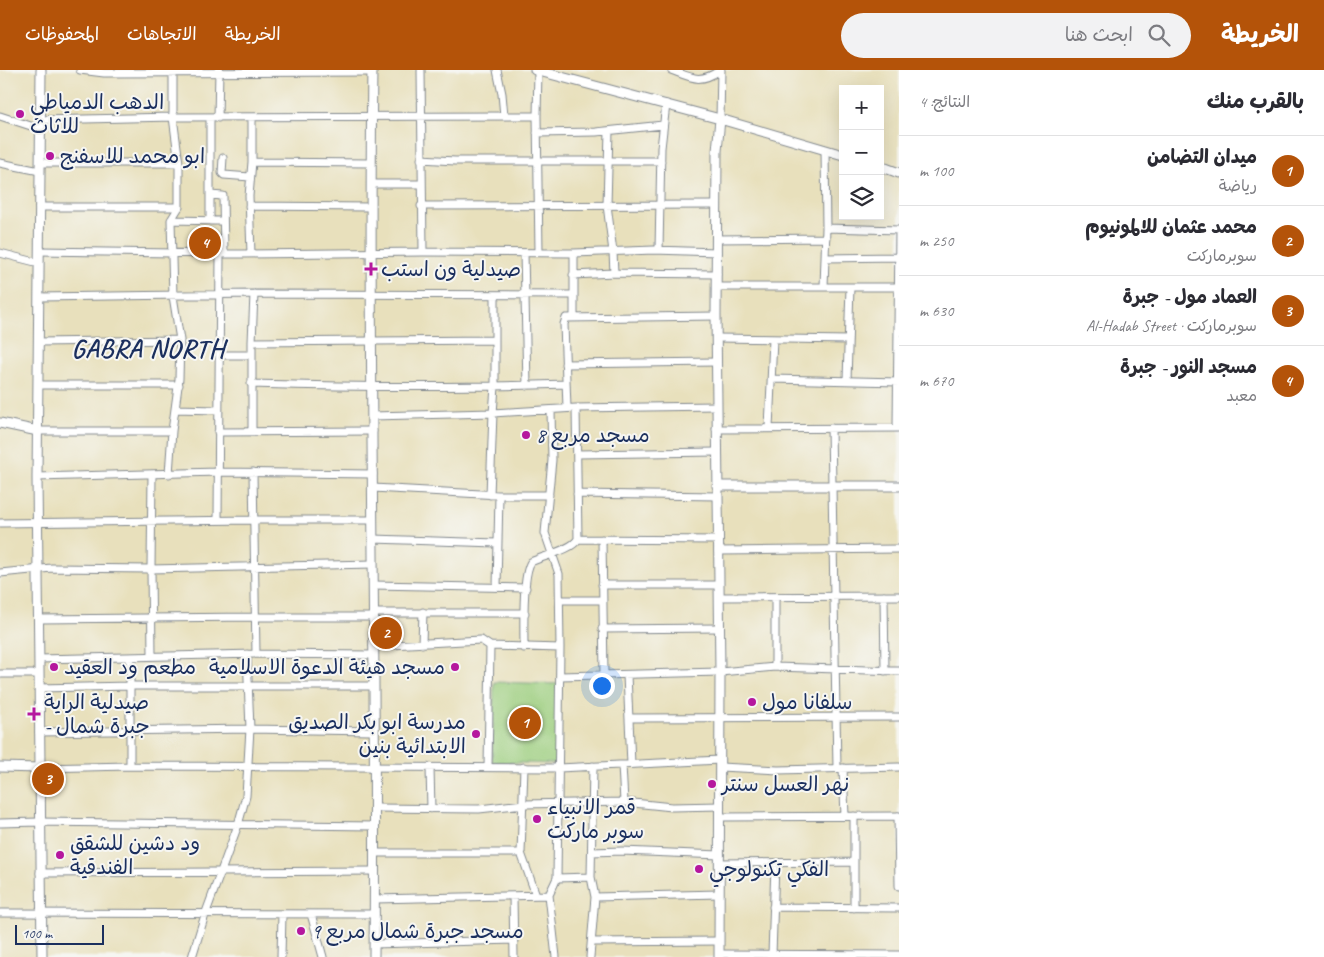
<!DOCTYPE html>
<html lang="ar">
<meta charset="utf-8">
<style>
body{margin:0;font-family:Caveat,"Playpen Sans Arabic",sans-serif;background:#f2f2f3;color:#2b2b33;direction:rtl}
.controls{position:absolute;right:15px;top:15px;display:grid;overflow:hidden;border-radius:0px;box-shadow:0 5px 20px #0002}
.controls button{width:45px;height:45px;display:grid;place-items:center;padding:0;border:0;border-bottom:1px solid #e1e1e2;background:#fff;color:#2b2b33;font:25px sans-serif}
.scale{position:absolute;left:15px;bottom:12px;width:89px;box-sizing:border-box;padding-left:5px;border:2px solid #1b2f5e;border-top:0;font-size:14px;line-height:18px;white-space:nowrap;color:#1b2f5e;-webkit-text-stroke:4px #f6f6f2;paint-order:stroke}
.you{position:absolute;left:601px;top:615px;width:18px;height:18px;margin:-12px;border:4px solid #fff;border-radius:50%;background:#1a73e8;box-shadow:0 0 0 8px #1a73e833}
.badge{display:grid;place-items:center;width:32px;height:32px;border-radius:50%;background:#b45309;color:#fff;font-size:16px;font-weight:700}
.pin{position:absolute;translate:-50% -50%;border:2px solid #fff;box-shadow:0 1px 5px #0006}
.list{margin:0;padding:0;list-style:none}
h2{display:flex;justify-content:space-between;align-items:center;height:65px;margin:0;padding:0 20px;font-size:21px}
h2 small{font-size:16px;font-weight:400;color:#7c7c81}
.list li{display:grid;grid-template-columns:32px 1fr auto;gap:15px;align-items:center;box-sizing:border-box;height:70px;padding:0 20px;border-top:1px solid #e1e1e2}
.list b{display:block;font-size:19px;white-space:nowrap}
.list p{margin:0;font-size:16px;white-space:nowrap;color:#7c7c81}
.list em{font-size:16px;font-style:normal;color:#7c7c81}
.icon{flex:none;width:28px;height:28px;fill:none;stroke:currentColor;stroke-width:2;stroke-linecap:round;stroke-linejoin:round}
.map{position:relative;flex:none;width:899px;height:887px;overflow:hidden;direction:ltr}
header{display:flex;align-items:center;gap:30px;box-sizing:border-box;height:70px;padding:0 25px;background:#b45309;color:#fff}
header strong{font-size:24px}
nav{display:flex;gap:28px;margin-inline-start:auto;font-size:18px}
.search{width:350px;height:45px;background:#f2f2f3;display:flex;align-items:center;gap:12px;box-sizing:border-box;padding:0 18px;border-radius:28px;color:#7c7c81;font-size:19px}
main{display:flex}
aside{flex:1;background:#fff}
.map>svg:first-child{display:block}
.green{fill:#9bcd7d;stroke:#5b7e6e}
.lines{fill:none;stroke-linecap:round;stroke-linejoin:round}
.minor-casing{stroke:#82888d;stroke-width:9}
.tertiary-casing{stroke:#82888d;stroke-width:11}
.minor{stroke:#fff;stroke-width:7}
.tertiary{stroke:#fff;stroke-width:9}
.poi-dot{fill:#b5179e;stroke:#f6f6f2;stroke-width:2}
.labels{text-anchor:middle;stroke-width:4;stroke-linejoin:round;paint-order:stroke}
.poi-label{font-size:21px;fill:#1b2f5e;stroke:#f6f6f2;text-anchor:start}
.district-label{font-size:26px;font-weight:bold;letter-spacing:1px;fill:#1b2f5e;stroke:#f6f6f2}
</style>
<header>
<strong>الخريطة</strong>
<div class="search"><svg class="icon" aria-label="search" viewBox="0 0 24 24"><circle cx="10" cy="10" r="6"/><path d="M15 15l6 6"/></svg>ابحث هنا</div>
<nav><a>الخريطة</a><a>الاتجاهات</a><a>المحفوظات</a></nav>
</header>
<main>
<aside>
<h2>بالقرب منك<small>النتائج: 4</small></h2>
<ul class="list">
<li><span class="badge">1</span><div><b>ميدان التضامن</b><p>رياضة</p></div><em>100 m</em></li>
<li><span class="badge">2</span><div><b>محمد عثمان للالمونيوم</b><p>سوبرماركت</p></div><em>250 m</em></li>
<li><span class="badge">3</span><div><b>العماد مول - جبرة</b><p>سوبرماركت · Al-Hadab Street</p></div><em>630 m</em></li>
<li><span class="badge">4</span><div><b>مسجد النور - جبرة</b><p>معبد</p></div><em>670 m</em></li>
</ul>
</aside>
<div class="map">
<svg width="899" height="887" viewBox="0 0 899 887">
<rect width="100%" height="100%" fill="#f6f6f2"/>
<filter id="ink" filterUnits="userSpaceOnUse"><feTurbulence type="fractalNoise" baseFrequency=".02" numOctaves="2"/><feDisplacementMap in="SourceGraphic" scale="10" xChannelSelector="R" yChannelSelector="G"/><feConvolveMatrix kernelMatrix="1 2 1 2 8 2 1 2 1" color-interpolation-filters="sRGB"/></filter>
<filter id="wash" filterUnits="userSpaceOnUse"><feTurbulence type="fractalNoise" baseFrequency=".0096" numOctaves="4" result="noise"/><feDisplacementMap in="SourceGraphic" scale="20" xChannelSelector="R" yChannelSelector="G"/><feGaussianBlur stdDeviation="1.12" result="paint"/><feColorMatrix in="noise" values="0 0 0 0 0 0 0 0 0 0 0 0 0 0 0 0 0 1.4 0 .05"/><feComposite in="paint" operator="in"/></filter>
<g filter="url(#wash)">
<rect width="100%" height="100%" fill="#e8e0bc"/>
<path class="green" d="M 494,612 L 559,614 L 556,694 L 492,692 Z"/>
</g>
<g filter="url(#ink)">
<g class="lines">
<defs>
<path id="minor" d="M 80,0 L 104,3 L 372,2
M 421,0 L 423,182
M 497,0 L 502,24 L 504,46
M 671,0 C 692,8 700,14 720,0
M 538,1 L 537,46 L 539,182
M 0,46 L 40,59
M 218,48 L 219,0
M 720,49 L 721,0
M 40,50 L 173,47 L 537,46
M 609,61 L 607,135 L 613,182 L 614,203
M 537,63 L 596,62 L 663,55
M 223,88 L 222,103 L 224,105 L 250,107
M 421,89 L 455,91 L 661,91
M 252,92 L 371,93
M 0,93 L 40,101
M 40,93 L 179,93
M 371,114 L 421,114
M 210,125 L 223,126 L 224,184
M 249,136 L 370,137
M 421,136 L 717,135
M 39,137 L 179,137
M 171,150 L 223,151
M 210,151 L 210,48
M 826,158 L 899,160
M 717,169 L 826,168
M 659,180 L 661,78 L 666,34
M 39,181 L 241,184 L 423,182 L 574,183 L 654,180 L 717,182
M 0,183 L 39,193
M 524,183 L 527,316
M 574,183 L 574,247
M 251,184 L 249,126 L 252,92 L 252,47
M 825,188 L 898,187
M 573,205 L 614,203 L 717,204
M 717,217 L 899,217
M 824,217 L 826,158 L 825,80
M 39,227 L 254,224 L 573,225
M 717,268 L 848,270
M 39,272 L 180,270
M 252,272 L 495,270
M 219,285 L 251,285
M 565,294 L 716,292
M 772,309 L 899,312
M 847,310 L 850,217
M 251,314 C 356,317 461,318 566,314
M 38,315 L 179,315
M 567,338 L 564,254 L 566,248 L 716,246
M 175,339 L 218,340
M 551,340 L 552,390 L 545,463 L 559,504 L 560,578
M 372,346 L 493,343 L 576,338 L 716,336
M 769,358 L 773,269
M 831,358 L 837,698
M 897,358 L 899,160
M 716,359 L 899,358
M 38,361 L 172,361
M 218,362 L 373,361
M 252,362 L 252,272 L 254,224
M 577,384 L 717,382
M 253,402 L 256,584
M 169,404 L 172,361 L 179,309 L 180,270 L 173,226 L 171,150 L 179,137 L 179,93 L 173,47 L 173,0
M 37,407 L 218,402 L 373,404
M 373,418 L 499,425 L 549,425
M 577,424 L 718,426
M 490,425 L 493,343 L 495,317 L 495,226
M 218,450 L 220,184
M 0,453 L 253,450 L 373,450
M 373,469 L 497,473
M 578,469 L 718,470
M 602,469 L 604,605
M 718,481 L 899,479
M 0,503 L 52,498 L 151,499 L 373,494
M 373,515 L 526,518
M 602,515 L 718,515
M 497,517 L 499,425
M 884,526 L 885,601
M 719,527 L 899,526
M 560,530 L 602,530
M 373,543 L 525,543
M 39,549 L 256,547 L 373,547
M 602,559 L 719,558
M 422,574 L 423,542
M 373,576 L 481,570 L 490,576 L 560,578 L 557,808 L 549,825 L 556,887
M 524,578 C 524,559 522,505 531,492 C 543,486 572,480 578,469 L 576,338
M 152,586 L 151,499 L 152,404
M 130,587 L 130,696
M 39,589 L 256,584 L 373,585
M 775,597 L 775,527
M 0,604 L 39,604
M 627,605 L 631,694
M 560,606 L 720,602 L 775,597 L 899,601
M 39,618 L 130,616 L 373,616
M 629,648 L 899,647
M 39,662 L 250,659 L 373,661
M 622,695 L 624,732
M 488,697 L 490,576
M 524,697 L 521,783 L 536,825
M 720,697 L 778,700 L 899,697
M 39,698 L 130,696 L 559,698 L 720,690
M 430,698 L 431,739
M 843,698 L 845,746
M 375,738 L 479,739 L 524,734 L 624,732 L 672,737 L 720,736
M 854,746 L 854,838
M 898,746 L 899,816
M 720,747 L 899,746
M 0,753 L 39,752 L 375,756
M 592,782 L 622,781 L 720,785
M 375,783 L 521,783
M 719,793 L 854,792
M 40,803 L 375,801
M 557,808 L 591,807
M 513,826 L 514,887
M 595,827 L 719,824
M 375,829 L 549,825
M 773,837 L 899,838
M 0,843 L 375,844
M 311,844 L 323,887
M 592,872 L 719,871
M 374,874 L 514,870
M 719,884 L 899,885
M 772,885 L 775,794
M 192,887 L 205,845 L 238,755 L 246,726 L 250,659 L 247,584
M 281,887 L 282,844
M 590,887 L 595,827 L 591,807 L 593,696"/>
<path id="tertiary" d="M 41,0 L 37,407 L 42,887
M 372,0 C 368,296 377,591 374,887
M 535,0 L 720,49 L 843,85
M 880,96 L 899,103
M 0,353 L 38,361
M 717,416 L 899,416
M 0,697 L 39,698
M 719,887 L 720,602 L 716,246 L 717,81 L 720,49"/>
</defs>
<use href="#minor" class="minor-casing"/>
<use href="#tertiary" class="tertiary-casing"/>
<use href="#minor" class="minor"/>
<use href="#tertiary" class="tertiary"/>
</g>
</g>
<g class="poi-dot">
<circle cx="20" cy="44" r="5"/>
<circle cx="50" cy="86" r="5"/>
<path d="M368.5 191.5h5v5h5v5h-5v5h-5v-5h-5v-5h5z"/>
<circle cx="526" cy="365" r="5"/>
<circle cx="54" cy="597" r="5"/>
<circle cx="455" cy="597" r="5"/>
<circle cx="752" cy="632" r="5"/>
<path d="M31.5 636.5h5v5h5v5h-5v5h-5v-5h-5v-5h5z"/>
<circle cx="476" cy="664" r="5"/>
<circle cx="712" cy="714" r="5"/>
<circle cx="537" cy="749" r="5"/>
<circle cx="60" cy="785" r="5"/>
<circle cx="699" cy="799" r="5"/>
<circle cx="301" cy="861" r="5"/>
</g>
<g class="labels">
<g class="poi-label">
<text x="30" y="39">الدهب الدمياطي<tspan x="30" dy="24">للاثاث</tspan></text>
<text x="60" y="93">ابو محمد للاسفنج</text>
<text x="381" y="206">صيدلية ون استب</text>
<text x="536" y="372">مسجد مربع 8</text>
<text x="64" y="604">مطعم ود العقيد</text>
<text x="445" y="604" text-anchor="end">مسجد هيئة الدعوة الاسلامية</text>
<text x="44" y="639">صيدلية الراية<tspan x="44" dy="24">- جبرة شمال</tspan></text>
<text x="762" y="639">سلفانا مول</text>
<text x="466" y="659" text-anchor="end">مدرسة ابو بكر الصديق<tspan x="466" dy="24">الابتدائية بنين</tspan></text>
<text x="722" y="721">نهر العسل سنتر</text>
<text x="547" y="744">قمر الانبياء<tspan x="547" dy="24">سوبر ماركت</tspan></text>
<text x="70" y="780">ود دشين للشقق<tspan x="70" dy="24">الفندقية</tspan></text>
<text x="709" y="806">الفكي تكنولوجي</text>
<text x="311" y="868">مسجد جبرة شمال مربع 9</text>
</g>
<g class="district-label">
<text x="148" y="287">GABRA NORTH</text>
</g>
</g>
</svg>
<div class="controls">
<button>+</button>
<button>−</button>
<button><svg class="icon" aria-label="layers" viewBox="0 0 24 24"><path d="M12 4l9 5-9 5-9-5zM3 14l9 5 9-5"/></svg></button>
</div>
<div class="scale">100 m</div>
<div class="you"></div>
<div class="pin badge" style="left:525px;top:653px">1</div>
<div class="pin badge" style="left:386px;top:563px">2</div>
<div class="pin badge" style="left:48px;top:709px">3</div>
<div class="pin badge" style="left:205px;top:173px">4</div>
</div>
</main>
